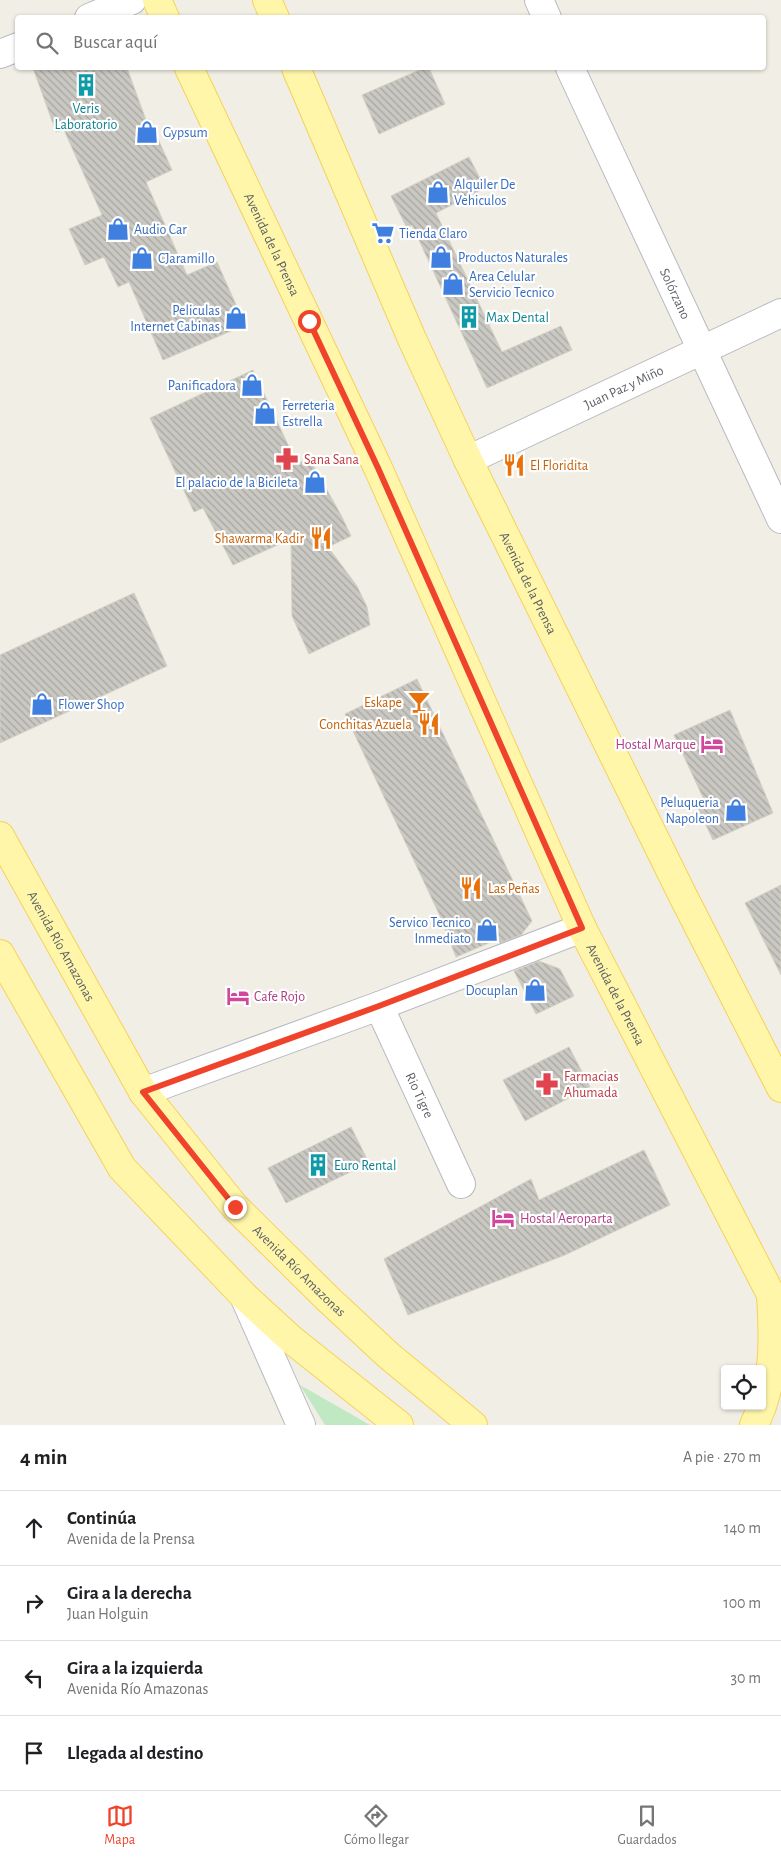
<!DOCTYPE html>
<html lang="es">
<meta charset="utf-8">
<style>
body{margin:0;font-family:"Alegreya Sans",sans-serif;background:#f6f6f6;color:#202124}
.controls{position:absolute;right:15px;bottom:15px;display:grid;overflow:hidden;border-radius:5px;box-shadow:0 1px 4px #0004}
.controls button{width:45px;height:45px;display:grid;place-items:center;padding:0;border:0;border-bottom:1px solid #e0e0e0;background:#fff;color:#202124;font:25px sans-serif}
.stop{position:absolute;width:15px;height:15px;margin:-11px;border:4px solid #ef442b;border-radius:50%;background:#fff}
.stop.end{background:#ef442b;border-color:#fff;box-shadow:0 1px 5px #0008}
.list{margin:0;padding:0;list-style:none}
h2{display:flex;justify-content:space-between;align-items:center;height:65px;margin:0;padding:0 20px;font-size:21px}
h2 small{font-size:16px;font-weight:400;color:#757577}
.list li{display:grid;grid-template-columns:32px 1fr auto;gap:15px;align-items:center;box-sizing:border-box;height:75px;padding:0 20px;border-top:1px solid #e0e0e0}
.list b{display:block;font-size:19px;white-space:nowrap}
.list p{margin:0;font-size:16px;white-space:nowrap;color:#757577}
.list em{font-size:16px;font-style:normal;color:#757577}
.icon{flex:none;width:28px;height:28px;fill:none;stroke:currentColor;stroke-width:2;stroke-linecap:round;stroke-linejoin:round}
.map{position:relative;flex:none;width:781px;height:1425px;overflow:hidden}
.search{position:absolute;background:#fff;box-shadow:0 1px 4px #0004;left:15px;right:15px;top:15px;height:55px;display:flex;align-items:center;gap:12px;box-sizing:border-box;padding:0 18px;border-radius:5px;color:#757577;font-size:19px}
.sheet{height:365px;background:#fff}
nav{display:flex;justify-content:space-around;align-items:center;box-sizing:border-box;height:70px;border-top:1px solid #e0e0e0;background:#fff;font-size:14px;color:#757577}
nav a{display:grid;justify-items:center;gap:2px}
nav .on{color:#ef442b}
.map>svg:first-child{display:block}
.park{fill:#c0e8c2}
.building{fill:url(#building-back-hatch);stroke:#d5d0c3}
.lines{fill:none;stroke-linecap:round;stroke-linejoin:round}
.minor-casing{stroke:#b7babf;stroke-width:30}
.major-casing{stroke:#f6d257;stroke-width:30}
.minor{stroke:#fff;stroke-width:28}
.major{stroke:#fff6aa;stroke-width:28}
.route{stroke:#ef442b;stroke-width:6}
.labels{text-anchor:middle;stroke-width:4.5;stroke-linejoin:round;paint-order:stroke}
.culture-label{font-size:14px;fill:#0d838f;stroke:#fff;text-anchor:start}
.shop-label{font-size:14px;fill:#366cbe;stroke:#fff;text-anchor:start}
.street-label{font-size:14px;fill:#5c6066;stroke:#fff}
.health-label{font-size:14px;fill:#be3a42;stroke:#fff;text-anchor:start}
.food-label{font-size:14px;fill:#c56008;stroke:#fff;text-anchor:end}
.hotel-label{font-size:14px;fill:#b23c85;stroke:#fff;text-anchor:start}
</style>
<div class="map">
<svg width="781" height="1425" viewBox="0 0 781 1425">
<defs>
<pattern id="building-back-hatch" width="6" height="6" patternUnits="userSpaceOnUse" patternTransform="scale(1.25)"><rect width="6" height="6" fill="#cac8c2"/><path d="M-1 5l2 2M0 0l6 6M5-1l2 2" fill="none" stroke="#a7a6a1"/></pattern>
</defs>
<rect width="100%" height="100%" fill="#f0eee5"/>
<path class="park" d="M 300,1385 L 370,1425 L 325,1425 Z"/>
<path class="building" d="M 33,68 L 127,68 L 146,120 L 149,119 L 172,170 L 146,182 L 187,275 L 217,262 L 245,325 L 163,360 L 129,282 L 118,287 L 104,257 L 85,265 L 69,229 L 102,215 L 64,130 L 56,132 Z
M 424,68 L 429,68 L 445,104 L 379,134 L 362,95 Z
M 469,157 L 485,188 L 436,213 L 502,352 L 561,326 L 572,350 L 487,388 L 412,225 L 407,228 L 391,196 Z
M 253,370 L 297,464 L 309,458 L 341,515 L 351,536 L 328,547 L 357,586 L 367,607 L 370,625 L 309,654 L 292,616 L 291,539 L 233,565 L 203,508 L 194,512 L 150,418 Z
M 134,593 L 167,666 L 0,743 L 0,655 Z
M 417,679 L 532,921 L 521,935 L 500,943 L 498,939 L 456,957 L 440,916 L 345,714 Z
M 730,710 L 773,813 L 713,840 L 698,808 L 706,804 L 674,735 Z
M 781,885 L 781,975 L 745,903 Z
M 539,961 L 560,969 L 574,996 L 536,1014 L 514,971 Z
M 569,1047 L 590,1087 L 525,1121 L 503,1080 Z
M 351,1127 L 369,1163 L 286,1203 L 268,1168 Z
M 644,1150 L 670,1205 L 565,1255 L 408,1315 L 384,1259 L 531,1179 L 539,1200 Z"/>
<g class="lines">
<defs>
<g id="minor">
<path d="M 539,0 L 547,18"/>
<path d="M 89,18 L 132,0"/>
<path d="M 0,54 L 18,47"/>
<path id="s1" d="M 570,68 L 781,519"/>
<path id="s2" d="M 468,460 L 781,313"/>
<path id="s3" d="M 379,1006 L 461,1184"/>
<path d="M 143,1092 L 379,1006 L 582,928"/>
<path d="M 244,1296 L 301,1425"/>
</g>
<g id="major">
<path d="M 157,0 L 165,18"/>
<path d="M 267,0 L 275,18"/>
<path id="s4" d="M 189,68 L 378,468 L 582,928 L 781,1314"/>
<path id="s5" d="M 296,68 L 412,339 L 468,460 L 683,896 L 781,1088"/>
<path id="s6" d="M 0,836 L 143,1092 L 235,1207 L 327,1298 L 388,1355 L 473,1425"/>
<path d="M 0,954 L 122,1168 L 244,1296 L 292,1340 L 399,1425"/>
<path d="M 754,1425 C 775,1383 774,1341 771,1295"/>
</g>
</defs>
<use href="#minor" class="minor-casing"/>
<use href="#major" class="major-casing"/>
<use href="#minor" class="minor"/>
<use href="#major" class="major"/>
</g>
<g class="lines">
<path class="route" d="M 235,1207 L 143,1092 L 379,1006 L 582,928 L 378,468 L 309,321"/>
</g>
<defs>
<symbol id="building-bare" viewBox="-9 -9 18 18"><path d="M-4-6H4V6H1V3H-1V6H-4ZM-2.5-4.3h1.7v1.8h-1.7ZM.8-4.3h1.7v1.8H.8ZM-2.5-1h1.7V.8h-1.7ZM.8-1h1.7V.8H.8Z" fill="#0f9aa8" stroke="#fff" stroke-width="2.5" paint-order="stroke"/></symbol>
<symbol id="shop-bare" viewBox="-9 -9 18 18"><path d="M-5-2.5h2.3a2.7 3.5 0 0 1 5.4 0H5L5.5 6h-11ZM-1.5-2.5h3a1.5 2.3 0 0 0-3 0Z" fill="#3f7fe0" stroke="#fff" stroke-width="2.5" paint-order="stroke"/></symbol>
<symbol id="supermarket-bare" viewBox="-9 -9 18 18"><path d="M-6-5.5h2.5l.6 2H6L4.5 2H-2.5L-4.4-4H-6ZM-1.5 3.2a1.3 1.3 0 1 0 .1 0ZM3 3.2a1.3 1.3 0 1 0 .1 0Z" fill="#3f7fe0" stroke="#fff" stroke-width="2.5" paint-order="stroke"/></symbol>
<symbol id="pharmacy-bare" viewBox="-9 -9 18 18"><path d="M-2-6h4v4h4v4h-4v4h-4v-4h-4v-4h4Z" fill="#e0444e" stroke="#fff" stroke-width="2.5" paint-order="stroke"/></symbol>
<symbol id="restaurant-bare" viewBox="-9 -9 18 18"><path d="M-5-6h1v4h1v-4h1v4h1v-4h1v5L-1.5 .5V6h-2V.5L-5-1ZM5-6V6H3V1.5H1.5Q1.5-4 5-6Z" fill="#e8710a" stroke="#fff" stroke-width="2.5" paint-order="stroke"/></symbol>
<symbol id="bar-bare" viewBox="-9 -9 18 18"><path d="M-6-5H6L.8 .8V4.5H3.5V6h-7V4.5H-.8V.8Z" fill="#e8710a" stroke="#fff" stroke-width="2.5" paint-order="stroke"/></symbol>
<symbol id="hotel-bare" viewBox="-9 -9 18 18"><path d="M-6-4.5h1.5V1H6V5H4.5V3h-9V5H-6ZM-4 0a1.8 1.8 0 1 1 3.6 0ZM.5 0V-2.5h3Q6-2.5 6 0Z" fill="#d1479c" stroke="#fff" stroke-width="2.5" paint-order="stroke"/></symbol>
</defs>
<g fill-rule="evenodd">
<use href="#building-bare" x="70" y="69" width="32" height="32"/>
<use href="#shop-bare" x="131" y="116" width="32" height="32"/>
<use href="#shop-bare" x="422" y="176" width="32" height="32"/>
<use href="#shop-bare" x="102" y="213" width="32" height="32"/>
<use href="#supermarket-bare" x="367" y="217" width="32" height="32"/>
<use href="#shop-bare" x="425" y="241" width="32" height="32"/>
<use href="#shop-bare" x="126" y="242" width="32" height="32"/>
<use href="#shop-bare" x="437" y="268" width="32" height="32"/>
<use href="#building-bare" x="453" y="301" width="32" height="32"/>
<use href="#shop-bare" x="220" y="302" width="32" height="32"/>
<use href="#shop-bare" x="236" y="369" width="32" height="32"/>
<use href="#shop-bare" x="249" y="397" width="32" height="32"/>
<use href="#pharmacy-bare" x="271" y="443" width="32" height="32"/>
<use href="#restaurant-bare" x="498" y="449" width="32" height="32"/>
<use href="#shop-bare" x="299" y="466" width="32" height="32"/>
<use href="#restaurant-bare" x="305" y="522" width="32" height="32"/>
<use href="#bar-bare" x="403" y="686" width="32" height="32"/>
<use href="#shop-bare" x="26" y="688" width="32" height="32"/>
<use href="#restaurant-bare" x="413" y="708" width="32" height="32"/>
<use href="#hotel-bare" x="696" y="728" width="32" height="32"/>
<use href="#shop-bare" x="720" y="794" width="32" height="32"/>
<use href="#restaurant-bare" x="455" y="872" width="32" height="32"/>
<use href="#shop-bare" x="471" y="914" width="32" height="32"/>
<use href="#shop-bare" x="519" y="974" width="32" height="32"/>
<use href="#hotel-bare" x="222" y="980" width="32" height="32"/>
<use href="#pharmacy-bare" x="531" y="1068" width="32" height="32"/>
<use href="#building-bare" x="302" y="1149" width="32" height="32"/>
<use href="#hotel-bare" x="487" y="1202" width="32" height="32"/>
</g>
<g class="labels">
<g class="culture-label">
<text x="86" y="113" text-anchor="middle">Veris<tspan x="86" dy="16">Laboratorio</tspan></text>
<text x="486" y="322">Max Dental</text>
<text x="334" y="1170">Euro Rental</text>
</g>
<g class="shop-label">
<text x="163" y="137">Gypsum</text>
<text x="454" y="189">Alquiler De<tspan x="454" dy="16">Vehiculos</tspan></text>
<text x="134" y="234">Audio Car</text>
<text x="399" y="238">Tienda Claro</text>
<text x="458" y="262">Productos Naturales</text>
<text x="158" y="263">CJaramillo</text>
<text x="469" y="281">Area Celular<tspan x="469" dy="16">Servicio Tecnico</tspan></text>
<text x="220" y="315" text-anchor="end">Peliculas<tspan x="220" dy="16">Internet Cabinas</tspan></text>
<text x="236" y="390" text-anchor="end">Panificadora</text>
<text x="282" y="410">Ferreteria<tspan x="282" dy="16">Estrella</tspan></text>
<text x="298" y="487" text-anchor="end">El palacio de la Bicileta</text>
<text x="58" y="709">Flower Shop</text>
<text x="719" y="807" text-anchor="end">Peluqueria<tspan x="719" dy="16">Napoleon</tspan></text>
<text x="471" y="927" text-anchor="end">Servico Tecnico<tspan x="471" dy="16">Inmediato</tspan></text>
<text x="518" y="995" text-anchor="end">Docuplan</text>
</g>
<g class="street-label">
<text dy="5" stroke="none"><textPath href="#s4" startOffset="195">Avenida de la Prensa</textPath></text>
<text dy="5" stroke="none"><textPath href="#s1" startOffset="249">Solórzano</textPath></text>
<text dy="5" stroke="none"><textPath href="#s2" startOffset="172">Juan Paz y Miño</textPath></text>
<text dy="5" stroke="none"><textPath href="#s5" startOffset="565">Avenida de la Prensa</textPath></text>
<text dy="5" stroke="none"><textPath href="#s6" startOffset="126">Avenida Río Amazonas</textPath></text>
<text dy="5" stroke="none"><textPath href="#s4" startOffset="1020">Avenida de la Prensa</textPath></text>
<text dy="5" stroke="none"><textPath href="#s3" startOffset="98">Rio Tigre</textPath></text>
<text dy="5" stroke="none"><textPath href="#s6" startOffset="531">Avenida Río Amazonas</textPath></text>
</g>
<g class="health-label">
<text x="304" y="464">Sana Sana</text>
<text x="564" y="1081">Farmacias<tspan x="564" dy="16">Ahumada</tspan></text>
</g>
<g class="food-label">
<text x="530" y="470" text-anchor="start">El Floridita</text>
<text x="304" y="543">Shawarma Kadir</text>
<text x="402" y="707">Eskape</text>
<text x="412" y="729">Conchitas Azuela</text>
<text x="488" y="893" text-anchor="start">Las Peñas</text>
</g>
<g class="hotel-label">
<text x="696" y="749" text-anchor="end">Hostal Marque</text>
<text x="254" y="1001">Cafe Rojo</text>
<text x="520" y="1223">Hostal Aeroparta</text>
</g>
</g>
</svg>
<div class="controls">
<button><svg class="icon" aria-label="locate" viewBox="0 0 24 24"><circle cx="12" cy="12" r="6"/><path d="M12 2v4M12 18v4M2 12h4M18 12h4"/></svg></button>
</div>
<div class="stop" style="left:309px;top:321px"></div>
<div class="stop end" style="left:235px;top:1207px"></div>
<div class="search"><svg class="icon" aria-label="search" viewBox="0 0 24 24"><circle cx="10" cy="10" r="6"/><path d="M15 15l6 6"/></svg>Buscar aquí</div>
</div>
<section class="sheet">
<h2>4 min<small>A pie · 270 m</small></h2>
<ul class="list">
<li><svg class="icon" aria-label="ahead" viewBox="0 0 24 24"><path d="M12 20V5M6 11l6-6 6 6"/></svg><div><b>Continúa</b><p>Avenida de la Prensa</p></div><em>140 m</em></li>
<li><svg class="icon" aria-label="right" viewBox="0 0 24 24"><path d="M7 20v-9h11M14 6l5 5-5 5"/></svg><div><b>Gira a la derecha</b><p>Juan Holguin</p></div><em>100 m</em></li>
<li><svg class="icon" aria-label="left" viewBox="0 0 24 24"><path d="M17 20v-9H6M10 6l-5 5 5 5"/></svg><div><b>Gira a la izquierda</b><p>Avenida Río Amazonas</p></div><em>30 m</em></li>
<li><svg class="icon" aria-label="arrive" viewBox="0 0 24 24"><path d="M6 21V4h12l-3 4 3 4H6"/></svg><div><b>Llegada al destino</b></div></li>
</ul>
</section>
<nav>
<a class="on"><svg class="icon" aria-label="map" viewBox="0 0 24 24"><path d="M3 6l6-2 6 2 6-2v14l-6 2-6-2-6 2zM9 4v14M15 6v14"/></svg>Mapa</a>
<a><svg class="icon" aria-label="directions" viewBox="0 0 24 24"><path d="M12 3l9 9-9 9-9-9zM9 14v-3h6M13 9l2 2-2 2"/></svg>Cómo llegar</a>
<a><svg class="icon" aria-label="saved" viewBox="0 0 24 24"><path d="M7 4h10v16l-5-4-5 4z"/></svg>Guardados</a>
</nav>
